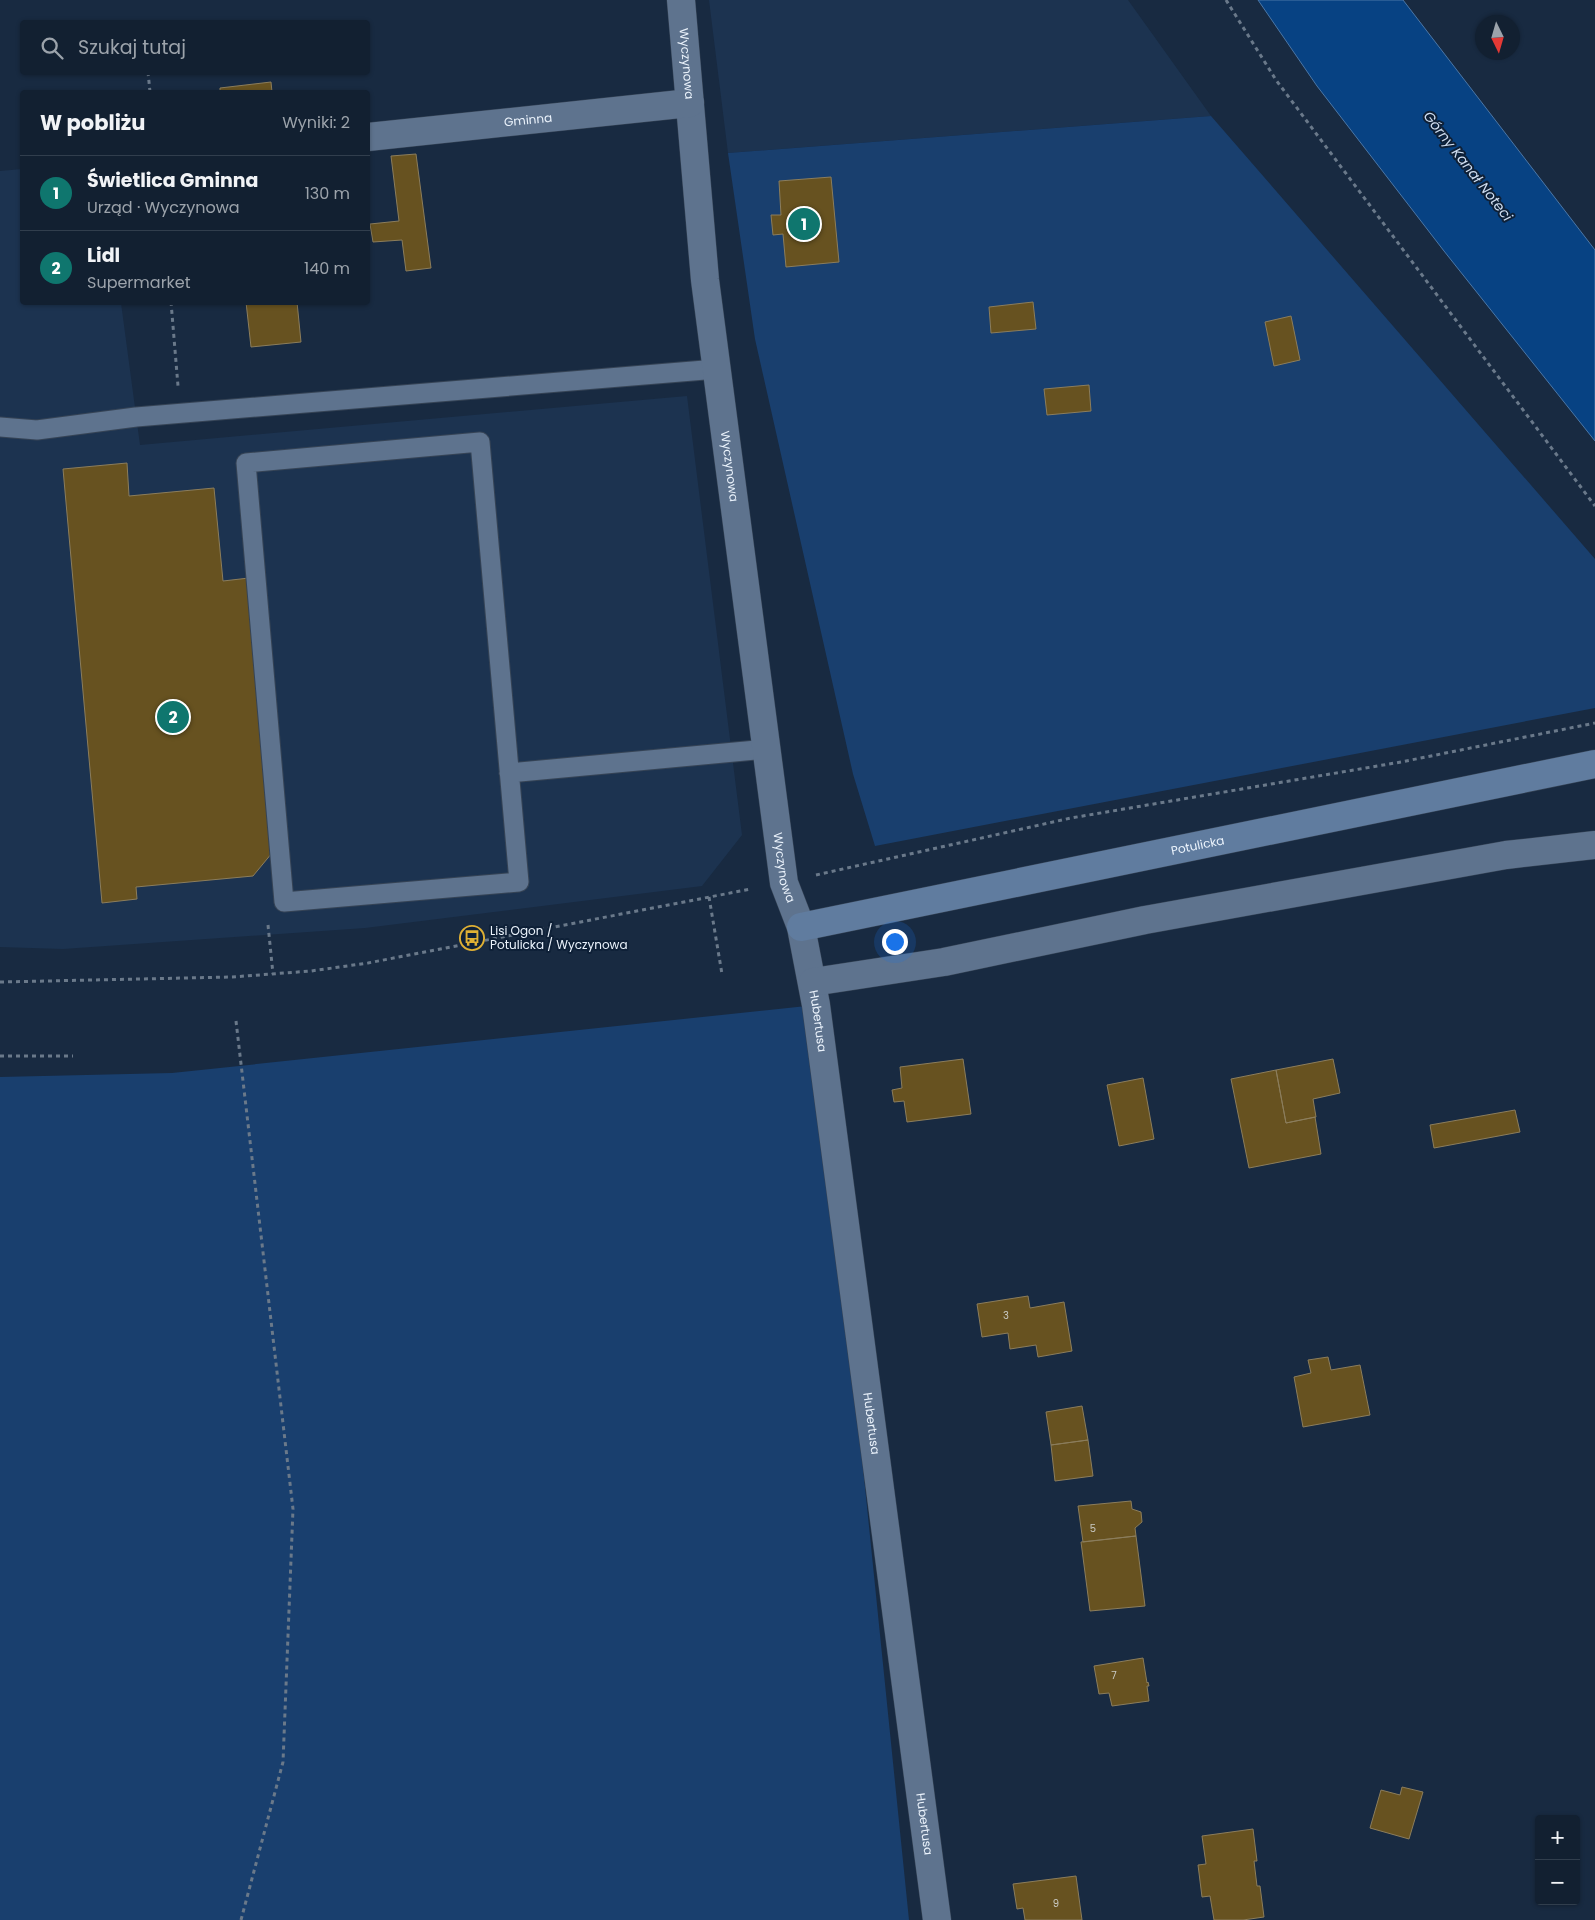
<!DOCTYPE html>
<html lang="pl">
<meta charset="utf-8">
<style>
body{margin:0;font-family:Poppins,sans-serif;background:#1b2839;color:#f1f3f6}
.controls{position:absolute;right:15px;bottom:15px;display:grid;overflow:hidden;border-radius:5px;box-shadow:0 1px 4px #0004}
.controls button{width:45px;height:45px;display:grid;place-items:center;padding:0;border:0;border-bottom:1px solid #313e4d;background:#122031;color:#f1f3f6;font:25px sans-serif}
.compass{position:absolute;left:1475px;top:15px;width:45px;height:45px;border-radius:50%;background:#122031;box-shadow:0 1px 4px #0004;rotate:175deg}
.you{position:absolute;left:894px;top:941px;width:18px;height:18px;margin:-12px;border:4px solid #fff;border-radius:50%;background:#1a73e8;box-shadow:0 0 0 8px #1a73e833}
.badge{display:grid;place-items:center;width:32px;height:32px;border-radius:50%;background:#0f766e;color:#fff;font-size:16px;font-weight:700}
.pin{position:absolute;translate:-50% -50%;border:2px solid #fff;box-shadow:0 1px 5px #0006}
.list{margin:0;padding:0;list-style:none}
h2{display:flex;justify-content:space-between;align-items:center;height:65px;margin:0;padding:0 20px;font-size:21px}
h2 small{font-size:16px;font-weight:400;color:#9ca3ab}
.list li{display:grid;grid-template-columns:32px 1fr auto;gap:15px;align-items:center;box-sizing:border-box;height:75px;padding:0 20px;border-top:1px solid #313e4d}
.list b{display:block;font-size:19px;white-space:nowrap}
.list p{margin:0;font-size:16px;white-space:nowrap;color:#9ca3ab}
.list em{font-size:16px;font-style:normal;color:#9ca3ab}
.icon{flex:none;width:28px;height:28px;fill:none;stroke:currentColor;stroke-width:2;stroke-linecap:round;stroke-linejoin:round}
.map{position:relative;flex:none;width:1595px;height:1920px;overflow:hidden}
.search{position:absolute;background:#122031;box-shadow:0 1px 4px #0004;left:20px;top:20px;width:350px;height:55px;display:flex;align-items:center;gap:12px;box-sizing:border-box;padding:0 18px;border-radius:5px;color:#9ca3ab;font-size:19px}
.panel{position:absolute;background:#122031;box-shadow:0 1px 4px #0004;left:20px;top:90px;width:350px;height:215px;border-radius:5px}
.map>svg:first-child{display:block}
.built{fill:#1c3350}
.green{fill:#193f6e}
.water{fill:#074283;stroke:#4b77a7}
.building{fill:#675220;stroke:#8b7d5c}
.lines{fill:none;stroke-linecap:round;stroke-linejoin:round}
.lane-casing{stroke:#364456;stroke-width:21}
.street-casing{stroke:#364456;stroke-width:29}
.secondary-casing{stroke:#364456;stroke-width:29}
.path{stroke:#6a798a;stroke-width:3;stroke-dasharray:4 4;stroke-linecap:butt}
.lane{stroke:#5e738e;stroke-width:19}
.street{stroke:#5e738e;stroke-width:28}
.secondary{stroke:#607c9f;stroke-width:28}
.labels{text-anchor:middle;stroke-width:4;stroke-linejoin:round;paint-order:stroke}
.number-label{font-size:10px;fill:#cacbc5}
.street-label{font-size:12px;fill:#ebf3fc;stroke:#0e2037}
.poi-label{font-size:12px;fill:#ebf3fc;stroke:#0e2037;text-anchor:start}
.water-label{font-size:14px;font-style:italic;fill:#cfddf0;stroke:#0e2037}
</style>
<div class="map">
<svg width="1595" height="1920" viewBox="0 0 1595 1920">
<rect width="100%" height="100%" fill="#182a41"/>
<path class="built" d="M 709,0 L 1128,0 L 1211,116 L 728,153 Z
M 22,169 L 22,302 L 121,303 L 140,445 L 687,396 L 742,835 L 702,886 L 365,928 L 63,949 L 0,947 L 0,171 Z"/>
<path class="green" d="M 1211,116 L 1595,559 L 1595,708 L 875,846 L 853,774 L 755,339 L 728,153 Z
M 816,1005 L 909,1920 L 0,1920 L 0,1077 L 172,1073 Z"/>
<path class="water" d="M 1258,0 L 1403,0 L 1595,250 L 1595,441 L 1444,251 L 1317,86 Z"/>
<path class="building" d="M 271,82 L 272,92 L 220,92 L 220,88 Z
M 416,154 L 431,268 L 406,271 L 402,240 L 373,242 L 370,224 L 399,221 L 391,156 Z
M 831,177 L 839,262 L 786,267 L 783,234 L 773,235 L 771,215 L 781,215 L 779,181 Z
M 246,302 L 297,302 L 301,342 L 251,347 Z
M 1033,302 L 1036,329 L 991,333 L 989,307 Z
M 1291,316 L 1300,360 L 1274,366 L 1265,322 Z
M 1089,385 L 1091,411 L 1047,415 L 1044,389 Z
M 127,463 L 129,496 L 214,488 L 223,581 L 249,578 L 272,853 L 253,876 L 136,887 L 137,899 L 102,903 L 63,469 Z
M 963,1059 L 971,1114 L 907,1122 L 904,1101 L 894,1102 L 892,1090 L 902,1088 L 900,1067 Z
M 1333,1059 L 1340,1093 L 1313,1099 L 1316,1117 L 1286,1123 L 1276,1070 Z
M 1276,1070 L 1286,1123 L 1315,1117 L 1321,1154 L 1249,1168 L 1231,1079 Z
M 1143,1078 L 1154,1139 L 1119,1146 L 1107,1085 Z
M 1515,1110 L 1520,1132 L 1434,1148 L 1430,1125 Z
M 1028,1296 L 1030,1308 L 1064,1302 L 1072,1351 L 1038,1357 L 1036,1345 L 1010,1349 L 1008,1333 L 982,1337 L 977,1304 Z
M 1328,1357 L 1331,1370 L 1360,1365 L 1370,1415 L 1303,1427 L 1294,1377 L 1311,1373 L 1308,1360 Z
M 1082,1406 L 1088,1440 L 1051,1445 L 1046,1412 Z
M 1088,1440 L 1093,1476 L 1055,1481 L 1051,1445 Z
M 1131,1501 L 1132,1509 L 1141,1512 L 1142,1522 L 1135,1528 L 1136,1536 L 1083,1542 L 1078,1506 Z
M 1136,1536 L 1145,1606 L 1090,1611 L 1081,1542 Z
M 1143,1658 L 1147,1683 L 1148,1682 L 1149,1686 L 1147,1686 L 1149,1701 L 1112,1706 L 1109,1693 L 1099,1694 L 1094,1666 Z
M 1402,1787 L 1423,1792 L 1409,1839 L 1370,1828 L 1381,1790 L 1400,1795 Z
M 1253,1829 L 1257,1861 L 1254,1861 L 1257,1886 L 1260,1886 L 1264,1917 L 1243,1920 L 1214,1920 L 1210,1896 L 1202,1897 L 1198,1865 L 1206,1864 L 1202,1836 Z
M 1076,1876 L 1082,1920 L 1025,1920 L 1023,1908 L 1017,1909 L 1013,1884 Z"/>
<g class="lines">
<defs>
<path id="lane" d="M 0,427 L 37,430 L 136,417 L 717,369
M 480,442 L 519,882 L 284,902 L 246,463 Z
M 509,773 L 767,749"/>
<g id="street">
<path id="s1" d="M 681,0 L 705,280 L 784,883 L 801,927 L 816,1005 L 937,1920"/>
<path id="s2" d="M 368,137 L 690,103"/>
<path d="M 813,982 L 944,962 L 1145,920 L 1506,855 L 1595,845"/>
</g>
<g id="secondary">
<path id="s3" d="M 801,927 L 1595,764"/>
</g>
</defs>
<use href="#lane" class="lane-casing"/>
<use href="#street" class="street-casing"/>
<use href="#secondary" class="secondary-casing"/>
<path class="path" d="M 1226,0 L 1276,80 L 1595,506
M 148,72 L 150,92
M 171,302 L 178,386
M 816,875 L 1071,818 L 1401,762 L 1595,723
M 709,897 L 722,974
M 268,925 L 273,974
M 0,982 L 232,977 L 311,971 L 368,963 L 751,889
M 236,1021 L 293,1509 L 283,1762 L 241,1920
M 0,1056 L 73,1056"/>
<use href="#lane" class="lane"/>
<use href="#street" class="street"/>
<use href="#secondary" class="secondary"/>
</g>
<defs>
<symbol id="bus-ring" viewBox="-11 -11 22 22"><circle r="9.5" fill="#0e2037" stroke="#dfb034" stroke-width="1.5"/><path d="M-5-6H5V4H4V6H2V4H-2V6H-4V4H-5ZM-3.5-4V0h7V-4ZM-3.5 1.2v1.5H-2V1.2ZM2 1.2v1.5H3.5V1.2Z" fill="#dfb034"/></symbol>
</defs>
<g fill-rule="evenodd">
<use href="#bus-ring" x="458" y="924" width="28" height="28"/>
</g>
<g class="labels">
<g class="number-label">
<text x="1006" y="1319">3</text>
<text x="1093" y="1532">5</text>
<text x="1114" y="1679">7</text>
<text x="1056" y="1907">9</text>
</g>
<g class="street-label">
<text dy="4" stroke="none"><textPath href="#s1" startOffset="64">Wyczynowa</textPath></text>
<text dy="4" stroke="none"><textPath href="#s2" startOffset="161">Gminna</textPath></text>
<text dy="4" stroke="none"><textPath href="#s1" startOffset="469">Wyczynowa</textPath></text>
<text dy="4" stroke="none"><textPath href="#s3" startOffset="405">Potulicka</textPath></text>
<text dy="4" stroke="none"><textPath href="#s1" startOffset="874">Wyczynowa</textPath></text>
<text dy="4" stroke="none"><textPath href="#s1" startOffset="1032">Hubertusa</textPath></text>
<text dy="4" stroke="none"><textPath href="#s1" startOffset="1438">Hubertusa</textPath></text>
<text dy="4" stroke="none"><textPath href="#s1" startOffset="1842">Hubertusa</textPath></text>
</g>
<g class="poi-label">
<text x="490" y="935">Lisi Ogon /<tspan x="490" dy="14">Potulicka / Wyczynowa</tspan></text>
</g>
<g class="water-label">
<text transform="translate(1468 166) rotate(52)" y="5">Górny Kanał Noteci</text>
</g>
</g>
</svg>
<div class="controls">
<button>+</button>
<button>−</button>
</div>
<svg class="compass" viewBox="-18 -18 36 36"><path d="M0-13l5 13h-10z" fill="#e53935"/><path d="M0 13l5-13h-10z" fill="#9ca3ab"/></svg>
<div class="you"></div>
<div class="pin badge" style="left:804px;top:224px">1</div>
<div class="pin badge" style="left:173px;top:717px">2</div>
<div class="search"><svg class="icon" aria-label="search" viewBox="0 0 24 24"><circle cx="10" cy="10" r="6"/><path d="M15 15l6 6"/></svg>Szukaj tutaj</div>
<section class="panel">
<h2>W pobliżu<small>Wyniki: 2</small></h2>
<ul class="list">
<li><span class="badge">1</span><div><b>Świetlica Gminna</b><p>Urząd · Wyczynowa</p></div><em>130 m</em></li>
<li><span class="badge">2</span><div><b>Lidl</b><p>Supermarket</p></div><em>140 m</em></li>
</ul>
</section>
</div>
